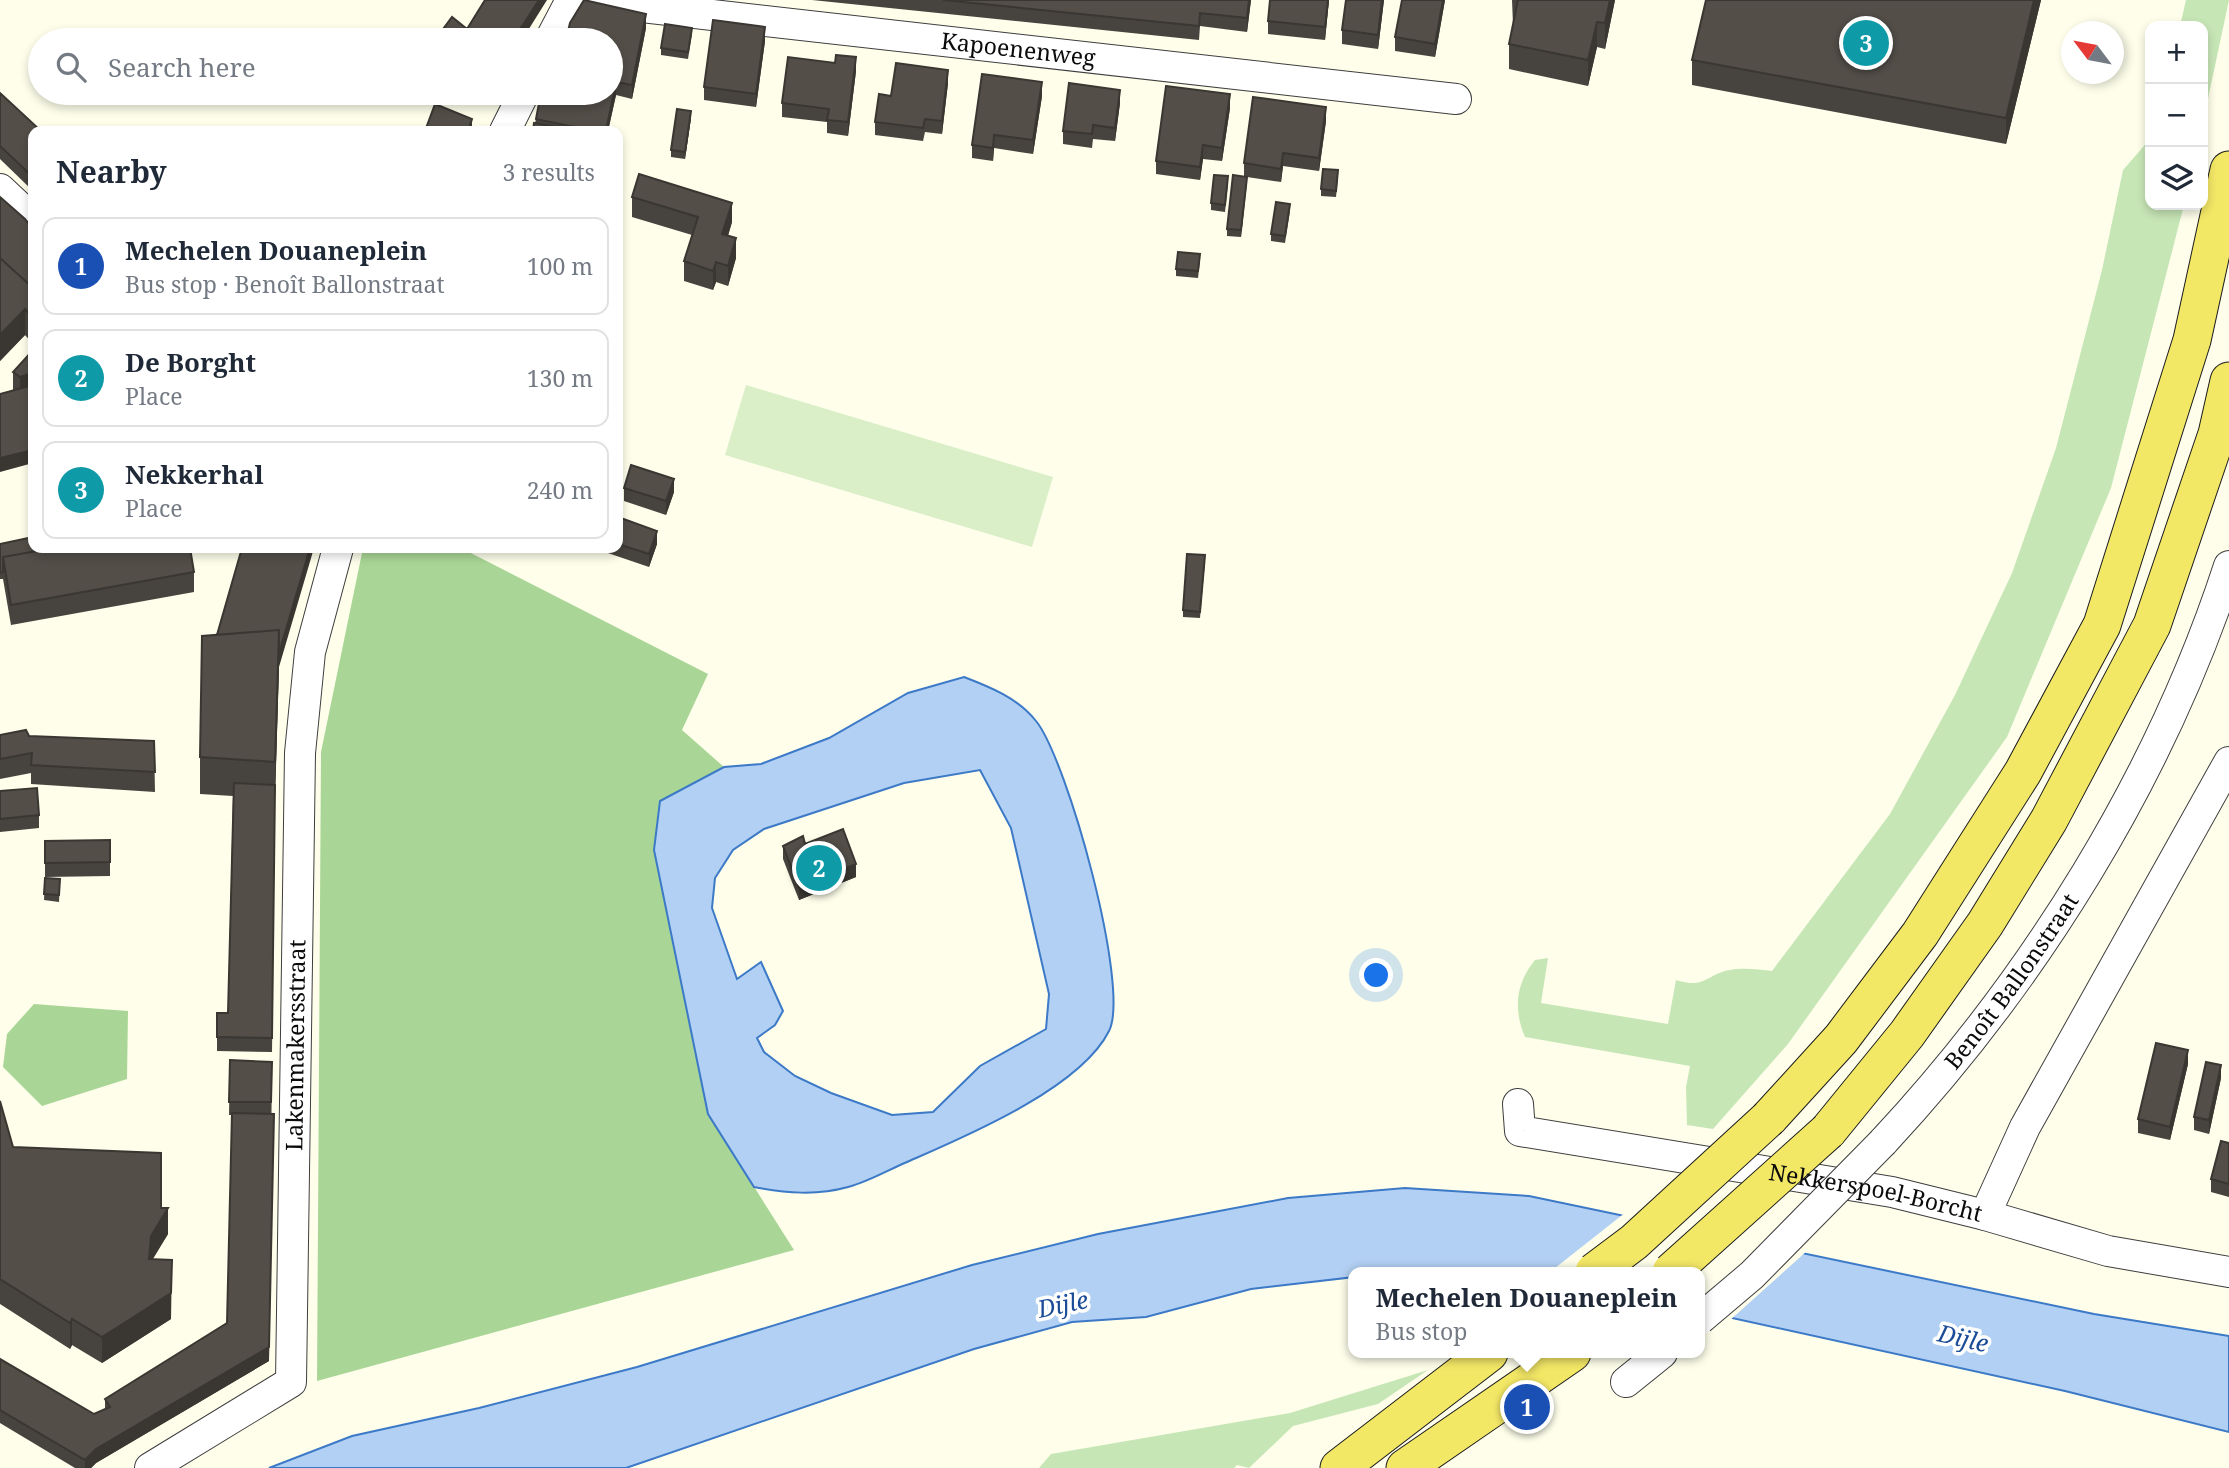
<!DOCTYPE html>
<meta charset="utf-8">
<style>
body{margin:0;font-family:"Noto Serif",serif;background:#f2f2f3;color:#1f2937}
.controls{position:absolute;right:21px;top:21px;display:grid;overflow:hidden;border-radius:14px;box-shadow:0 4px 10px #0003}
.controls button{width:63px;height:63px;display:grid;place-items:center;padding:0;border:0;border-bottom:2px solid #e0e1e3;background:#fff;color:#1f2937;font:35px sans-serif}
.compass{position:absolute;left:2061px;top:21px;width:63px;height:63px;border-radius:50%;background:#fff;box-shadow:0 4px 10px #0003;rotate:302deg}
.you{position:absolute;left:1377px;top:976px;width:24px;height:24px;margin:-18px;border:5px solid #fff;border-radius:50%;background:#1a73e8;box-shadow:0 0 0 10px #1a73e833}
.badge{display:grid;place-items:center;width:46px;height:46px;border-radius:50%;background:#b53a2a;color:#fff;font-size:23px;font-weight:700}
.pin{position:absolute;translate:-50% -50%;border:4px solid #fff;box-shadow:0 2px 7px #0006}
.popup{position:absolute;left:1348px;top:1267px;width:357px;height:91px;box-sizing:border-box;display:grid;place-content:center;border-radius:14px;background:#fff;filter:drop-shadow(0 2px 5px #0005);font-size:23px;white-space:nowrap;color:#747a83}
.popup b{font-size:26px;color:#1f2937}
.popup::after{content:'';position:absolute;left:50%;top:100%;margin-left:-14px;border:14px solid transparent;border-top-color:#fff}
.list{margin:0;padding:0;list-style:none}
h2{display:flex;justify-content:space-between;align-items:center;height:91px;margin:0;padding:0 28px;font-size:30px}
h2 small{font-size:23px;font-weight:400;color:#747a83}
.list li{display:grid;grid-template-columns:46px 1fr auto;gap:21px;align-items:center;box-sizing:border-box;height:98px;margin:0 14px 14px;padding:0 14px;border:2px solid #e0e1e3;border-radius:14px}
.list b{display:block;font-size:26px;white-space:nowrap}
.list p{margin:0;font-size:23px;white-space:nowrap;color:#747a83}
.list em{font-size:23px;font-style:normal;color:#747a83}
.icon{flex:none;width:38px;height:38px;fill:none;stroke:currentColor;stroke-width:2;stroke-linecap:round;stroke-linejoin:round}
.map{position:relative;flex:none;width:2229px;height:1468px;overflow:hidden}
.search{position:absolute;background:#fff;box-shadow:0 4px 10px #0003;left:28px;top:28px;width:595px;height:77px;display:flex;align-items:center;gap:18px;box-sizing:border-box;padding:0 24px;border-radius:38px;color:#747a83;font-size:26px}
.panel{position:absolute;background:#fff;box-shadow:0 4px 10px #0003;left:28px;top:126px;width:595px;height:427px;border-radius:14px}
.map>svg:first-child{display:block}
.green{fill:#c7e6b6}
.forest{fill:#a9d696}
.pitch{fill:#daeec8}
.water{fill:#b2d0f3;stroke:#3c79c7;stroke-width:2;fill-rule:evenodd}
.pier{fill:#fefeeb}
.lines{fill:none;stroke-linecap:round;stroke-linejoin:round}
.minor-casing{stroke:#3e3e3e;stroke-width:32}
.major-casing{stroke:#1c1c1c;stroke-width:39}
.minor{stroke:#fff;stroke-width:30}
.major{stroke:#f3e766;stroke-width:37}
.minor-bridge-casing{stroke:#3e3e3e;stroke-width:32;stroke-linecap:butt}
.major-bridge-casing{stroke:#1c1c1c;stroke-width:39;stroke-linecap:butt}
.minor-bridge{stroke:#fff;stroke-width:30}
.major-bridge{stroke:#f3e766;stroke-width:37}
.wall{fill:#47433e}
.shaded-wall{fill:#3a3732}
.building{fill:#534e48;stroke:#3a3732;stroke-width:2}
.labels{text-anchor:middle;stroke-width:7;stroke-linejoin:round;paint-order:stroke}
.street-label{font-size:23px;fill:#0b0b0b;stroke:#fff}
.water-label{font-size:24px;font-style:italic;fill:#1b4c97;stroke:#fff}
</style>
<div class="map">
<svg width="2229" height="1468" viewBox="0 0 2229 1468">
<rect width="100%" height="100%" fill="#fefeeb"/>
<path class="green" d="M 2186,0 L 2229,0 L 2203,122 L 2203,26 L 2180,26 Z
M 2150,139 L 2150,205 L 2184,205 L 2111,488 L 2007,737 L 1788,1044 L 1713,1129 L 1687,1125 L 1686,1087 L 1690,1066 L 1525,1037 C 1513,1009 1516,983 1535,960 L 1548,958 L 1541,1003 L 1668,1024 L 1676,980 C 1697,986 1699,983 1717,974 C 1733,966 1756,969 1772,971 L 1890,814 L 1955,695 L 2012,573 L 2056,448 L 2102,270 L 2123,170 Z
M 1428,1370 L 1378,1404 L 1293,1426 L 1249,1468 L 1237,1465 L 1234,1468 L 1039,1468 L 1051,1454 L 1290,1413 Z"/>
<path class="forest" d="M 363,548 L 461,548 L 708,674 L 682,730 L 724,767 L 660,801 L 708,1114 L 794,1250 L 317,1381 L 321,752 Z
M 34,1004 L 128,1011 L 127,1079 L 42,1106 L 3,1067 L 7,1034 Z"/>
<path class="pitch" d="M 746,385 L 1053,477 L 1032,547 L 725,455 Z"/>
<path class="water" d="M 964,677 C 990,687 1018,698 1036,721 C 1067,759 1131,988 1109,1031 C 1080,1089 964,1137 907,1162 C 888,1170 868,1182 848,1187 C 816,1196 786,1193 754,1187 L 708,1114 L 654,850 L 660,801 L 724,767 L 761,764 L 829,738 L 908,693 ZM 980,770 L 1011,828 L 1049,994 L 1046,1029 L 980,1066 L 933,1112 L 892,1115 L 831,1093 L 795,1076 L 764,1052 L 757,1038 L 775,1025 L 783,1011 L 761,962 L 737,979 L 712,908 L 715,878 L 733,850 L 764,829 L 904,783 Z
M 1405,1188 L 1529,1196 L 2094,1314 L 2229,1336 L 2229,1432 L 2065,1391 L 1700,1311 L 1700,1272 L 1354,1272 L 1354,1277 L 1251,1289 L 1146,1317 L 1072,1322 L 974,1349 L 626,1468 L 269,1468 L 352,1436 L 479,1408 L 637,1367 L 972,1265 L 1098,1234 L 1288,1198 Z"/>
<path class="pier" d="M 1626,1212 L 1808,1250 L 1729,1321 L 1700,1315 L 1700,1272 L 1550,1272 Z"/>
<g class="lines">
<defs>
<g id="minor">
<path id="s1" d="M 580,0 L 1456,99"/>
<path d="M 550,40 L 571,0"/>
<path d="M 505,131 L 524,93"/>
<path d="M 0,189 L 33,220"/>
<path id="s2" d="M 1518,1104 L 1520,1131 L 1892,1192 L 1985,1215 L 2108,1251 L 2229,1272"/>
<path id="s3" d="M 1883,1142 C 2034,980 2160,778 2229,566"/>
<path d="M 1985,1215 L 2025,1127 L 2229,762"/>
<path d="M 1626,1382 L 1662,1353"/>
<path id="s4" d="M 150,1468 L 291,1382 L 300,753 L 310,652 L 338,548"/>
</g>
<path id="major" d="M 1769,1118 L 1841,1039 L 1920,934 L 2023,772 L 2102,625 L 2192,340 L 2229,170
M 1828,1131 L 1907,1034 L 1985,924 L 2049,820 L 2152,625 L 2217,434 L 2229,381
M 1339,1468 L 1489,1353
M 1405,1468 L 1572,1353"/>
</defs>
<use href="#minor" class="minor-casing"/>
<use href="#major" class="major-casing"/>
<use href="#minor" class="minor"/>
<use href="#major" class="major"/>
<defs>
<path id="minor-bridge" d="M 1700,1319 L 1752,1275 L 1883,1142"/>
<path id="major-bridge" d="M 1594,1272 L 1634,1242 L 1769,1118
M 1671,1272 L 1828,1131"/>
</defs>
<use href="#minor-bridge" class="minor-bridge-casing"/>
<use href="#major-bridge" class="major-bridge-casing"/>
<use href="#minor-bridge" class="minor-bridge"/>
<use href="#major-bridge" class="major-bridge"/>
</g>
<path class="wall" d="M 812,0 L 1251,0 L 1247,32 L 1200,26 L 1199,40 Z
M 1329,0 L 1325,40 L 1268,34 L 1268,21 Z
M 1346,0 L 1384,0 L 1378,49 L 1342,44 L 1342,30 Z
M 1445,0 L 1435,57 L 1395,51 L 1395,37 Z
M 1512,0 L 1615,0 L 1605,49 L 1597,47 L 1588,86 L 1509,69 L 1509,44 L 1513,25 Z
M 1706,0 L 2041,0 L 2006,144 L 1692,85 L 1692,60 Z
M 646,28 L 632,99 L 616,95 L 608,131 L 533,131 L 536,119 L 553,95 Z
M 692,34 L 688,59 L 661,55 L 661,48 Z
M 765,41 L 756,107 L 704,100 L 704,87 Z
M 856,71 L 848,136 L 827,133 L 827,122 L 782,117 L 782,103 Z
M 948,83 L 942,134 L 925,132 L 923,141 L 875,135 L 875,122 L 891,96 Z
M 0,93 L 33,131 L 33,191 L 0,159 Z
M 443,93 L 464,93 L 457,103 Z
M 1042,96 L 1033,154 L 994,148 L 993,161 L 972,158 L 972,145 Z
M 1120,103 L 1115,141 L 1093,139 L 1092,148 L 1063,144 L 1063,131 Z
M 1230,108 L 1222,161 L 1203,159 L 1200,180 L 1156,174 L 1156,161 Z
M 691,118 L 685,159 L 671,157 L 671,150 Z
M 1326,121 L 1319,171 L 1283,166 L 1281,182 L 1247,177 L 1241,237 L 1227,236 L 1227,229 L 1244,176 L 1244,163 Z
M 1338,177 L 1336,197 L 1321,196 L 1321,189 Z
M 1228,183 L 1225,212 L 1211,210 L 1211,203 Z
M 0,197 L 33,229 L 33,344 L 25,335 L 0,361 Z
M 632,197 L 732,222 L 728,236 L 736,258 L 728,286 L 716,282 L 713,290 L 684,281 L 684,261 L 692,235 L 632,217 Z
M 1290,211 L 1285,243 L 1271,241 L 1271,234 Z
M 1200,261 L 1198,278 L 1176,276 L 1176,269 Z
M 33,350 L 0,472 L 13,391 L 13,372 Z
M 624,488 L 674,492 L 666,515 L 624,501 Z
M 618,517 L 657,544 L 649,567 L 599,550 L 599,548 L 618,548 Z
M 0,544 L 194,572 L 194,592 L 11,625 L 3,579 L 0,579 Z
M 1205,562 L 1200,618 L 1183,617 L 1183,610 Z
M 217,635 L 279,667 L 275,798 L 272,1052 L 217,1051 L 217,1013 L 228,1013 L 233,796 L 200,794 L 200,757 Z
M 0,735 L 154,741 L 155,792 L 31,784 L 31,773 L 0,779 Z
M 0,791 L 39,815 L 39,828 L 0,832 Z
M 110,840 L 110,876 L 45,877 L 45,841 Z
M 805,844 L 856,877 L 799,900 L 783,859 L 783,846 Z
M 45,878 L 60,879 L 59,902 L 44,900 Z
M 230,1060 L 272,1062 L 269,1361 L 96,1463 L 91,1468 L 75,1468 L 0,1423 L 0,1359 L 94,1414 L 105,1409 L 105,1399 L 227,1323 L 232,1115 L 229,1115 Z
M 2188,1064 L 2170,1140 L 2138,1133 L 2138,1119 Z
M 2221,1078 L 2209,1134 L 2194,1130 L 2194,1117 Z
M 0,1101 L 13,1147 L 161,1208 L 168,1234 L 153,1259 L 171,1319 L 102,1363 L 72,1345 L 70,1349 L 0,1304 Z
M 2229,1143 L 2229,1197 L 2211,1192 L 2211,1179 Z"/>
<path class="shaded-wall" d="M 539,0 L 547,0 L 522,40 L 513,40 Z
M 1249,0 L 1251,0 L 1247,32 L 1247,18 Z
M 1328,0 L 1329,0 L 1325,40 L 1325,27 Z
M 1382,0 L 1384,0 L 1378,49 L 1378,35 Z
M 1443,0 L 1445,0 L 1435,57 L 1435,44 Z
M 1610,0 L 1615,0 L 1605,49 L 1605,23 Z
M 2034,0 L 2041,0 L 2006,144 L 2006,118 Z
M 646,14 L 646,28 L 632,99 L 632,85 Z
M 1597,22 L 1597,47 L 1588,86 L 1588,60 Z
M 765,27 L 765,41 L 756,107 L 756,94 Z
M 856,57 L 856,71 L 848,136 L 848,122 Z
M 948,70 L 948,83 L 942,134 L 942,121 Z
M 616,82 L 616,95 L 608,131 L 606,131 Z
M 1042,82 L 1042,96 L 1033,154 L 1033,140 Z
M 1120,90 L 1120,103 L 1115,141 L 1115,128 Z
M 457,93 L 464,93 L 457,103 Z
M 1230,94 L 1230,108 L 1222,161 L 1222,148 Z
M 1326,107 L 1326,121 L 1319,171 L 1319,158 Z
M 691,111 L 691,118 L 685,159 L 685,152 Z
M 472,119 L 472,131 L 468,131 Z
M 994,135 L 994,148 L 993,161 L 993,148 Z
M 1203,145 L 1203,159 L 1200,180 L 1200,167 Z
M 1283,153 L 1283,166 L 1281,182 L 1281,169 Z
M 1247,177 L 1247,183 L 1241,237 L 1241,230 Z
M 732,203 L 732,222 L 722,254 L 722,234 Z
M 736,238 L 736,258 L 728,286 L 728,266 Z
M 716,262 L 716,282 L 713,290 L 713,271 Z
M 25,309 L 25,335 L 0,361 L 0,335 Z
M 33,373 L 33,399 L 20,402 L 20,377 Z
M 33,450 L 33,463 L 0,472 L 0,458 Z
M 674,479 L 674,492 L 666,515 L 666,501 Z
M 657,531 L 657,544 L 649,567 L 649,554 Z
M 310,548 L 314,548 L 279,667 L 275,798 L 272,1052 L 275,762 L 279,630 Z
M 856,864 L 856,877 L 799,900 L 799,887 Z
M 2188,1050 L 2188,1064 L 2170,1140 L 2170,1127 Z
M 2221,1065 L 2221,1078 L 2209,1134 L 2209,1120 Z
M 274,1114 L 269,1361 L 96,1463 L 91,1468 L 85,1468 L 85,1460 L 96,1449 L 269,1347 Z
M 168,1208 L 168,1234 L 151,1261 L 149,1259 L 151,1236 Z
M 172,1260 L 171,1319 L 102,1363 L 102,1337 Z
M 72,1319 L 72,1345 L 70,1349 L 70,1323 Z"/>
<path class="building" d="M 485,0 L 539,0 L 513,40 L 435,40 L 452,17 L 467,29 Z
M 584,0 L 646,14 L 632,85 L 616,82 L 606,131 L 593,131 L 536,119 L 541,93 L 553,95 L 554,93 L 611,93 L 611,40 L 566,40 L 570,23 Z
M 943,0 L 1249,0 L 1247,18 L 1200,13 L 1199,26 Z
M 1270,0 L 1328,0 L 1325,27 L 1268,21 Z
M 1346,0 L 1382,0 L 1378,35 L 1342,30 Z
M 1402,0 L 1443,0 L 1435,44 L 1395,37 Z
M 1518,0 L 1610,0 L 1605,23 L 1597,22 L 1588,60 L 1509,44 Z
M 1706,0 L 2034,0 L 2006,118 L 1692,60 Z
M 713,20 L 765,27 L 756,94 L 704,87 Z
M 665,24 L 692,28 L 688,52 L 661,48 Z
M 836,55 L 856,57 L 848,122 L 827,120 L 829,109 L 782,103 L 788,57 L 835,63 Z
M 896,63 L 948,70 L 942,121 L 925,119 L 923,128 L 875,122 L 879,94 L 891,96 Z
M 982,74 L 1042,82 L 1033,140 L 994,135 L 993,148 L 972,145 Z
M 1069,83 L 1120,90 L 1115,128 L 1093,125 L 1092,134 L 1063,131 Z
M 1166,86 L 1230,94 L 1222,148 L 1203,145 L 1200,167 L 1156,161 Z
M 0,93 L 41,131 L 33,131 L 33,177 L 0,146 Z
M 1253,97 L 1326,107 L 1319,158 L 1283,153 L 1281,169 L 1244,163 Z
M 435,104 L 472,119 L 468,131 L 425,131 Z
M 677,109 L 691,111 L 685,152 L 671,150 Z
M 534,123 L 581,131 L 533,131 Z
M 1323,169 L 1338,170 L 1336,191 L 1321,189 Z
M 639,174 L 732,203 L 722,234 L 736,238 L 728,266 L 716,262 L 713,271 L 684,261 L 698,217 L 632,197 Z
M 1214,175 L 1228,176 L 1225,205 L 1211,203 Z
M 1233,175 L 1247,177 L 1241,230 L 1227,229 Z
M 0,197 L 25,219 L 33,229 L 33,288 L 0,258 Z
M 1276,202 L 1290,204 L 1285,236 L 1271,234 Z
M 1178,252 L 1200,254 L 1198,271 L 1176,269 Z
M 0,258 L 33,288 L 33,318 L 25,309 L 0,335 Z
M 33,350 L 33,373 L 20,377 L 13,372 Z
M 33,385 L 33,450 L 0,458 L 0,394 Z
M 631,465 L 674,479 L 666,501 L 624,488 Z
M 618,517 L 657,531 L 649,554 L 618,544 Z
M 33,537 L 33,548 L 54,548 L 3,557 L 3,572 L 0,573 L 0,544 Z
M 54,548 L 190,548 L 194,572 L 11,605 L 3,557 Z
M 242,548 L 310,548 L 279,653 L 279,630 L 217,635 Z
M 1187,554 L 1205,555 L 1200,612 L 1183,610 Z
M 279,630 L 275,762 L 200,757 L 202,636 Z
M 26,730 L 29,736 L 154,741 L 155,772 L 31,765 L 32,753 L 0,759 L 0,735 Z
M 234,783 L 275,785 L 272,1038 L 217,1037 L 217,1013 L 228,1013 Z
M 37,788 L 39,815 L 0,819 L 0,791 Z
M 843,829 L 856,864 L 799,887 L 783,846 L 803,836 L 805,844 Z
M 110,840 L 110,862 L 45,863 L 45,841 Z
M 45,878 L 60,879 L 59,895 L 44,894 Z
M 2156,1043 L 2188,1050 L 2170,1127 L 2138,1119 Z
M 230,1060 L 272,1062 L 271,1102 L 229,1102 Z
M 2206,1062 L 2221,1065 L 2209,1120 L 2194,1117 Z
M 0,1101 L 13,1147 L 161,1153 L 161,1208 L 168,1208 L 151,1236 L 149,1259 L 172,1260 L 171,1293 L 102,1337 L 72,1319 L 70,1323 L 0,1279 Z
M 232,1113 L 274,1114 L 269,1347 L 96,1449 L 85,1460 L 0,1410 L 0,1359 L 94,1414 L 110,1407 L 105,1399 L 227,1323 Z
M 2221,1141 L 2229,1143 L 2229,1184 L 2211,1179 Z"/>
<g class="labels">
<g class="street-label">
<text dy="8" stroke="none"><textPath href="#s1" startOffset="441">Kapoenenweg</textPath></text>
<text dy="8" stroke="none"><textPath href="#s3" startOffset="206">Benoît Ballonstraat</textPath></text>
<text dy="8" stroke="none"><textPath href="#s4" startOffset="502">Lakenmakersstraat</textPath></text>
<text dy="8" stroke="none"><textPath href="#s2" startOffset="388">Nekkerspoel-Borcht</textPath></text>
</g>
<g class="water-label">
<text transform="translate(1063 1305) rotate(-12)" y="8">Dijle</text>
<text transform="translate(1963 1339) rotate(13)" y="8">Dijle</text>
</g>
</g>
</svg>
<div class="controls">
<button>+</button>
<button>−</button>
<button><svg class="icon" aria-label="layers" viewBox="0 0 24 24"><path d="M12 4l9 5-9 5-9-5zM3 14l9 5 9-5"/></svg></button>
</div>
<svg class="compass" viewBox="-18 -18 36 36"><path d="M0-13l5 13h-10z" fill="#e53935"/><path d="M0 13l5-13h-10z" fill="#747a83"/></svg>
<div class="you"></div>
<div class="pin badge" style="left:1527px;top:1407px;background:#1a4fb4">1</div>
<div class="popup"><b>Mechelen Douaneplein</b>Bus stop</div>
<div class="pin badge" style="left:819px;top:868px;background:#0f9aa8">2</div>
<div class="pin badge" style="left:1866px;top:43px;background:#0f9aa8">3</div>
<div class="search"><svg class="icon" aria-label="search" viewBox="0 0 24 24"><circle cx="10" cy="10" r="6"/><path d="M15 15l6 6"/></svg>Search here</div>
<section class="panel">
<h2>Nearby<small>3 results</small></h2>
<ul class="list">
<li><span class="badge" style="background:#1a4fb4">1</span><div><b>Mechelen Douaneplein</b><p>Bus stop · Benoît Ballonstraat</p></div><em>100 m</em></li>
<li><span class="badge" style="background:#0f9aa8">2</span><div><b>De Borght</b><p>Place</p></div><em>130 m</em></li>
<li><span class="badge" style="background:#0f9aa8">3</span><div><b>Nekkerhal</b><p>Place</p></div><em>240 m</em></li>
</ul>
</section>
</div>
